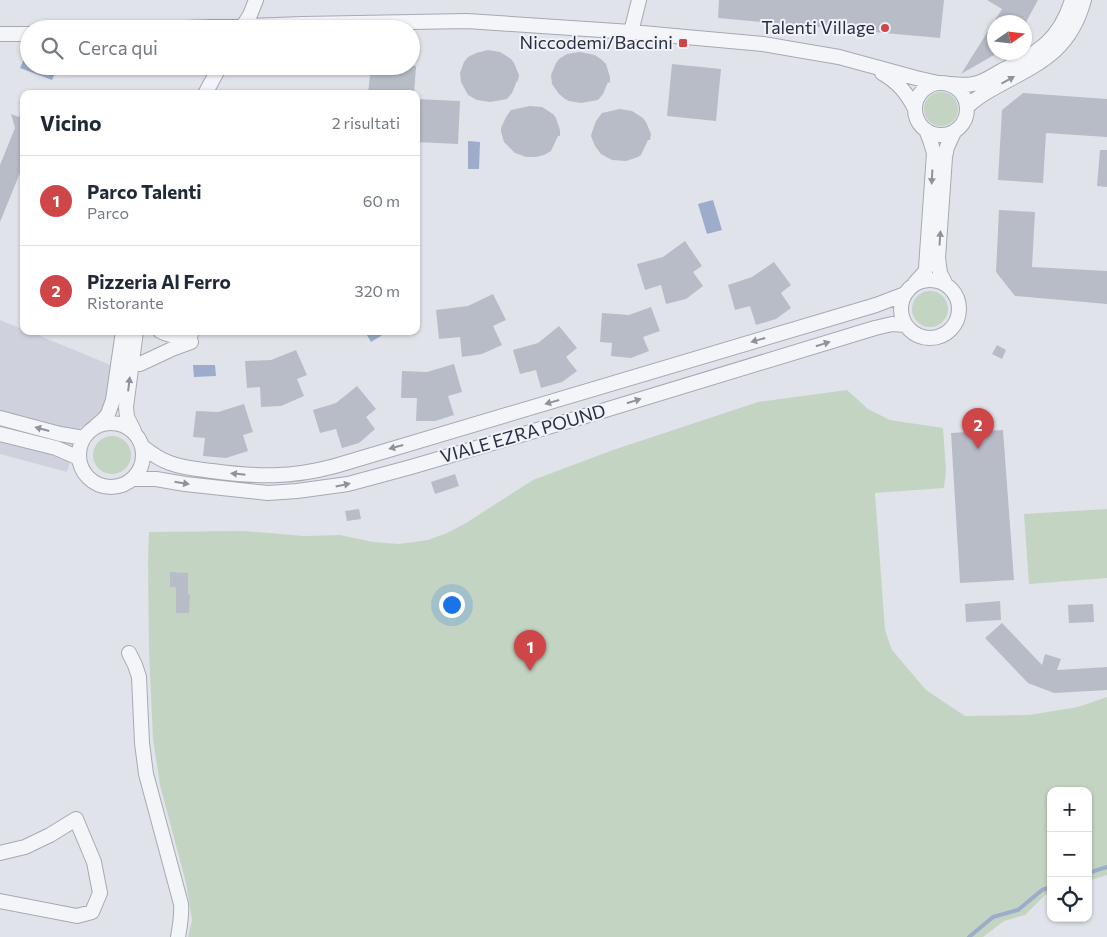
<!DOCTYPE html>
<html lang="it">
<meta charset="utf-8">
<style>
body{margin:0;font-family:Commissioner,sans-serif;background:#f6f6f7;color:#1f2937}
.controls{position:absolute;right:15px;bottom:15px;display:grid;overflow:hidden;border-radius:10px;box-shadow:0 1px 4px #0004}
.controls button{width:45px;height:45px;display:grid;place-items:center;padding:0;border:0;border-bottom:1px solid #e0e1e3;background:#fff;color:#1f2937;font:25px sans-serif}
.compass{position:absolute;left:987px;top:15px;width:45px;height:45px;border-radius:50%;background:#fff;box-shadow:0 1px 4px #0004;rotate:76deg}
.you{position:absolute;left:451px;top:604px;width:18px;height:18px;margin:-12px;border:4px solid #fff;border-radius:50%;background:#1a73e8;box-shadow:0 0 0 8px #1a73e833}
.badge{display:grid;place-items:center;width:32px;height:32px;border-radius:50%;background:#cf4648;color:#fff;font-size:16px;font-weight:700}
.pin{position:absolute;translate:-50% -41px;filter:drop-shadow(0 1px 2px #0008)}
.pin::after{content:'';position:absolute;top:26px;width:18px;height:15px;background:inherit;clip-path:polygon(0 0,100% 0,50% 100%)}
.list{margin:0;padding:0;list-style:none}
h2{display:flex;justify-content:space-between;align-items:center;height:65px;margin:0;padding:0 20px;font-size:21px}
h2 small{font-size:16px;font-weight:400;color:#747a83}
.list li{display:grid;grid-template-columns:32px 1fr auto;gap:15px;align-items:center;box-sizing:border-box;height:90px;padding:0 20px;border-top:1px solid #e0e1e3}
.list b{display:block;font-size:19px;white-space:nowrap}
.list p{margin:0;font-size:16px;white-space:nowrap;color:#747a83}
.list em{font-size:16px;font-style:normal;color:#747a83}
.icon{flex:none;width:28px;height:28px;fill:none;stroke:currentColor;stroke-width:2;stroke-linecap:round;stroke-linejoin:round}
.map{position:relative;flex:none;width:1107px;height:937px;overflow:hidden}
.search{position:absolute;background:#fff;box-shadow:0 1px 4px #0004;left:20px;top:20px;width:400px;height:55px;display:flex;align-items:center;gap:12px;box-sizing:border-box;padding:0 18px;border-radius:28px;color:#747a83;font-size:19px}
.panel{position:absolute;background:#fff;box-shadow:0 1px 4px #0004;left:20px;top:90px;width:400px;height:245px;border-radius:10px}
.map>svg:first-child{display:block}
.built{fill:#cfd2dc}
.green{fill:#c4d4c2}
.water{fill:#9cacca}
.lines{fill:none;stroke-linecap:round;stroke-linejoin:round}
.stream{stroke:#9cacca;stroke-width:4}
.building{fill:#b8bcc7}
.minor-casing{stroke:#a6a9b4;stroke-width:16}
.minor{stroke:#f4f5f8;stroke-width:14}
.oneway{fill:#8e929d}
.poi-dot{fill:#cf4648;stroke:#f1f2f7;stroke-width:2}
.labels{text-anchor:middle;stroke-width:4;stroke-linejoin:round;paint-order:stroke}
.poi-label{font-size:18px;fill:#292f42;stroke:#f1f2f7;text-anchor:end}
.street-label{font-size:18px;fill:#292f42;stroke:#f1f2f7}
</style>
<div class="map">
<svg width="1107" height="937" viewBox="0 0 1107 937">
<rect width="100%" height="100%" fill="#e1e3ea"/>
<path class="built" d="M 0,320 L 24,330 L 24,331 L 28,331 L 113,366 L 110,388 L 102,415 L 80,428 L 67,472 L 0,454 Z"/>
<path class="green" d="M924 109a17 17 0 1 1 34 0a17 17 0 1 1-34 0Z
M912 309a18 18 0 1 1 36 0a18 18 0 1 1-36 0Z
M 847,390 L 868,409 L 890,420 L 943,428 L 946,470 L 944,488 L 875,493 L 885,630 L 892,650 L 926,690 L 965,716 L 1029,715 L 1078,707 L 1107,697 L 1107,875 L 1088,881 L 1088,791 L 1051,791 L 1051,893 L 1045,895 L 1025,915 L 1004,921 L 983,937 L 188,937 L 192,920 L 186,883 L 160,785 L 153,739 L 149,653 L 148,560 L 149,532 L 244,531 L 304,536 L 340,535 L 373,542 L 399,544 L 428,540 L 447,533 L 466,523 L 533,480 L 613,450 L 758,402 Z
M93 455a19 19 0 1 1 38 0a19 19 0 1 1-38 0Z
M 1107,509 L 1107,578 L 1029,584 L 1024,514 Z"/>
<path class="water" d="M 24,59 L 29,60 L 29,66 L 56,66 L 57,69 L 52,80 L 20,68 Z
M 468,141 L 480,142 L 479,169 L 468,169 Z
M 713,200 L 722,230 L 707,234 L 698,204 Z
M 367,331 L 389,331 L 371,342 L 365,332 Z
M 193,365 L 215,365 L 216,376 L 194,377 Z"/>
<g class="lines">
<path class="stream" d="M 1088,873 L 1107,867
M 969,937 L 993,917 L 1018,910 L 1042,890 L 1051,887"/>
</g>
<path class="building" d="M 719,0 L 944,0 L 940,38 L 718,18 Z
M 987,0 L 1038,0 L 1026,22 L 994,22 L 994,55 L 961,74 L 1002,9 Z
M 488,50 L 500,52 L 511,59 L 514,63 L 519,75 L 518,81 L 517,81 L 512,93 L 507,99 L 490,102 L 477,100 L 468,95 L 461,82 L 460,73 L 464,62 L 468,57 L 476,53 Z
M 580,52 L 595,55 L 602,60 L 606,64 L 610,77 L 610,83 L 608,82 L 603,94 L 598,100 L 581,103 L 569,101 L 565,99 L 559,94 L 552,84 L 551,75 L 556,63 L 559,59 L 567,54 Z
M 672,64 L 721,69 L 716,121 L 667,116 Z
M 371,66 L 416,66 L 414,94 L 368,94 Z
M 1023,93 L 1107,99 L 1107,137 L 1046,133 L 1043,183 L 998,180 L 1002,110 Z
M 416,99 L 460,101 L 458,144 L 416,142 Z
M 530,106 L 542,107 L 553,114 L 556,118 L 560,130 L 560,136 L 558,136 L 551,151 L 544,155 L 536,157 L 526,157 L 515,153 L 504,142 L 501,132 L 501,128 L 506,117 L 511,110 Z
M 23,107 L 24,163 L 0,222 L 0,165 L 15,128 L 11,114 L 19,117 Z
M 620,109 L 632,111 L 643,118 L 646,122 L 651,134 L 650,140 L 648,140 L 641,155 L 638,157 L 626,161 L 612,160 L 601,154 L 595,146 L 591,136 L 592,132 L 596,121 L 602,113 Z
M 1100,150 L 1107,150 L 1107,187 L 1097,186 Z
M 999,210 L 1035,212 L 1032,267 L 1107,271 L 1107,304 L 1015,296 L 996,272 Z
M 685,241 L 702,266 L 693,272 L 703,286 L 686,299 L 666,304 L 661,285 L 645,290 L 637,264 L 663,257 Z
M 774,262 L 791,285 L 781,293 L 791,308 L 776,319 L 756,325 L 750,306 L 735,310 L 728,285 L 752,277 Z
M 493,294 L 506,320 L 493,326 L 502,345 L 482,354 L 462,357 L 460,337 L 439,339 L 436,310 L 468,306 Z
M 651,307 L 660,331 L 643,337 L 649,351 L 631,358 L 611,356 L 612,343 L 600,342 L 602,313 L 629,315 Z
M 559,326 L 577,348 L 566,357 L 577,371 L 562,382 L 541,388 L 536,370 L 520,374 L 513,350 L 538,343 Z
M 997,345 L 1006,350 L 1002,359 L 992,354 Z
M 296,350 L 307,375 L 297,379 L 304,396 L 281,406 L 261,407 L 260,387 L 247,388 L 245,361 L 271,360 Z
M 454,364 L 462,392 L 448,396 L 454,415 L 435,421 L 416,421 L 417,398 L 401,398 L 402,371 L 427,372 Z
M 357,386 L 376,409 L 366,417 L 375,429 L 359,443 L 342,448 L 336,429 L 320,433 L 313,410 L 336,403 Z
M 244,404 L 253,432 L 243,435 L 248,451 L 226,458 L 203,456 L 205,438 L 193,437 L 196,411 L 218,412 Z
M 1003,430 L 1014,580 L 960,583 L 951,433 Z
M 455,474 L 459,486 L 435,494 L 431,482 Z
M 359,509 L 361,519 L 347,521 L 345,511 Z
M 170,572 L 188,573 L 188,594 L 190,595 L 189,613 L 176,613 L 176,587 L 170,587 Z
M 1000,601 L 1001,620 L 966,622 L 965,604 Z
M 1093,604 L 1094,622 L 1069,623 L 1068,605 Z
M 1002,623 L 1042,665 L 1045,654 L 1061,659 L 1057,670 L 1107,667 L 1107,690 L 1054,693 L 1028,683 L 985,638 Z"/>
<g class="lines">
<defs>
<path id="minor" d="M 154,29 L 303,24 L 467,21 L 631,32 L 763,44 L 792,49 L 839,57 L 916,78 L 938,83
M 241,29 L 250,15 L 256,0
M 631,32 L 639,0
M 0,34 L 29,34
M 882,73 C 898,82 907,93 915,109
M915 109a26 26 0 1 1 52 0a26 26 0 1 1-52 0Z
M 950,84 C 957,84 965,86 973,84 C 983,83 992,76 1001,71 C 1038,52 1059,42 1072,0
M 205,94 L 220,66
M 968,106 C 978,96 990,90 1003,83 C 1044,61 1071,48 1084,0
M901 309a29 29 0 1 1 58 0a29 29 0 1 1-58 0Z
M 915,283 L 925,272 L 926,268 L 934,153 L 930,140 L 926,130
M 946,285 L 940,273 L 938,258 L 945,157 L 947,147 L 954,132
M 160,331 C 170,337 180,336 191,334
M 125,356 L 134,363 L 140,364 L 172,349 L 191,342
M 0,418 L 60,434 L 84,438
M79 455a32 32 0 1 1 64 0a32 32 0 1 1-64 0Z
M 96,426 L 104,419 L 108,414 L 113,400 L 123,331
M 134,431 L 127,417 L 126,407 L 136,331
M 0,434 L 56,448 L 79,458
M 143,447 C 152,454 160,460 170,463 C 183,468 198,469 212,471 C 256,477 291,478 335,466 L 876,305 L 905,294
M 134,479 L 156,479 L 185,484 L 268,493 L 297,491 L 348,484 L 411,467 L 592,414 L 875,328 L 892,324 L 905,325
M 129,653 L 135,665 L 139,677 L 142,743 L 146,774 L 181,904 C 182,916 180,926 178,937
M 0,853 L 25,847 L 50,835 L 76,819 L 94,862 L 100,893 L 92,912 L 77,916 L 0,901"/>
</defs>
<use href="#minor" class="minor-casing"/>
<use href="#minor" class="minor"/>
</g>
<defs><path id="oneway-solid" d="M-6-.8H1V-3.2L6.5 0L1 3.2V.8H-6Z" transform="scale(1.25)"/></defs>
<g class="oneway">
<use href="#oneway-solid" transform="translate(1008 80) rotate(-29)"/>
<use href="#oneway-solid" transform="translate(932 177) rotate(93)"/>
<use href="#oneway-solid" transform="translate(940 238) rotate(-86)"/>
<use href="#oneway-solid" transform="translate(758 340) rotate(164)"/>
<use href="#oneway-solid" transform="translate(823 344) rotate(-17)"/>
<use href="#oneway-solid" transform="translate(129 384) rotate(-83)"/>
<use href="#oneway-solid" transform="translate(634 401) rotate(-17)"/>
<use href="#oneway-solid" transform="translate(552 402) rotate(164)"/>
<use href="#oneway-solid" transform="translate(42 429) rotate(-165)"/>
<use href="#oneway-solid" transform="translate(396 447) rotate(165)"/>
<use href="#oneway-solid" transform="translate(238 474) rotate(-174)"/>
<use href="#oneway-solid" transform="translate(182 483) rotate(9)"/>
<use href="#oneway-solid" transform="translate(343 485) rotate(-12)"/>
</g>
<g class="poi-dot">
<circle cx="885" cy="28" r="5"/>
<rect x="678" y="38" width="10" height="10" rx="2.5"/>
</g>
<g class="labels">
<g class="poi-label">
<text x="875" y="34">Talenti Village</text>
<text x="673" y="49">Niccodemi/Baccini</text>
</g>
<g class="street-label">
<text transform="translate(523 434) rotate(-16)" y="6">VIALE EZRA POUND</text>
</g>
</g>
</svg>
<div class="controls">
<button>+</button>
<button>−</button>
<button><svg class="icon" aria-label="locate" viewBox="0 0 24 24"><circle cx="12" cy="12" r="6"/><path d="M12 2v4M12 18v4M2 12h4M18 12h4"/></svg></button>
</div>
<svg class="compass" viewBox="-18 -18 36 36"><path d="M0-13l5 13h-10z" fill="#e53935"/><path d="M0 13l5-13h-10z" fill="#747a83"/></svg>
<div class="you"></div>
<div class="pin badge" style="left:530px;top:671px">1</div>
<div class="pin badge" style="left:978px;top:449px">2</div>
<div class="search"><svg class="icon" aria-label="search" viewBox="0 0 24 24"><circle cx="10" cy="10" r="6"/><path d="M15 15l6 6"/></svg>Cerca qui</div>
<section class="panel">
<h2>Vicino<small>2 risultati</small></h2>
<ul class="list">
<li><span class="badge">1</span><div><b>Parco Talenti</b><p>Parco</p></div><em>60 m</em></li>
<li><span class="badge">2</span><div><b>Pizzeria Al Ferro</b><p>Ristorante</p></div><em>320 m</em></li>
</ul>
</section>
</div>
